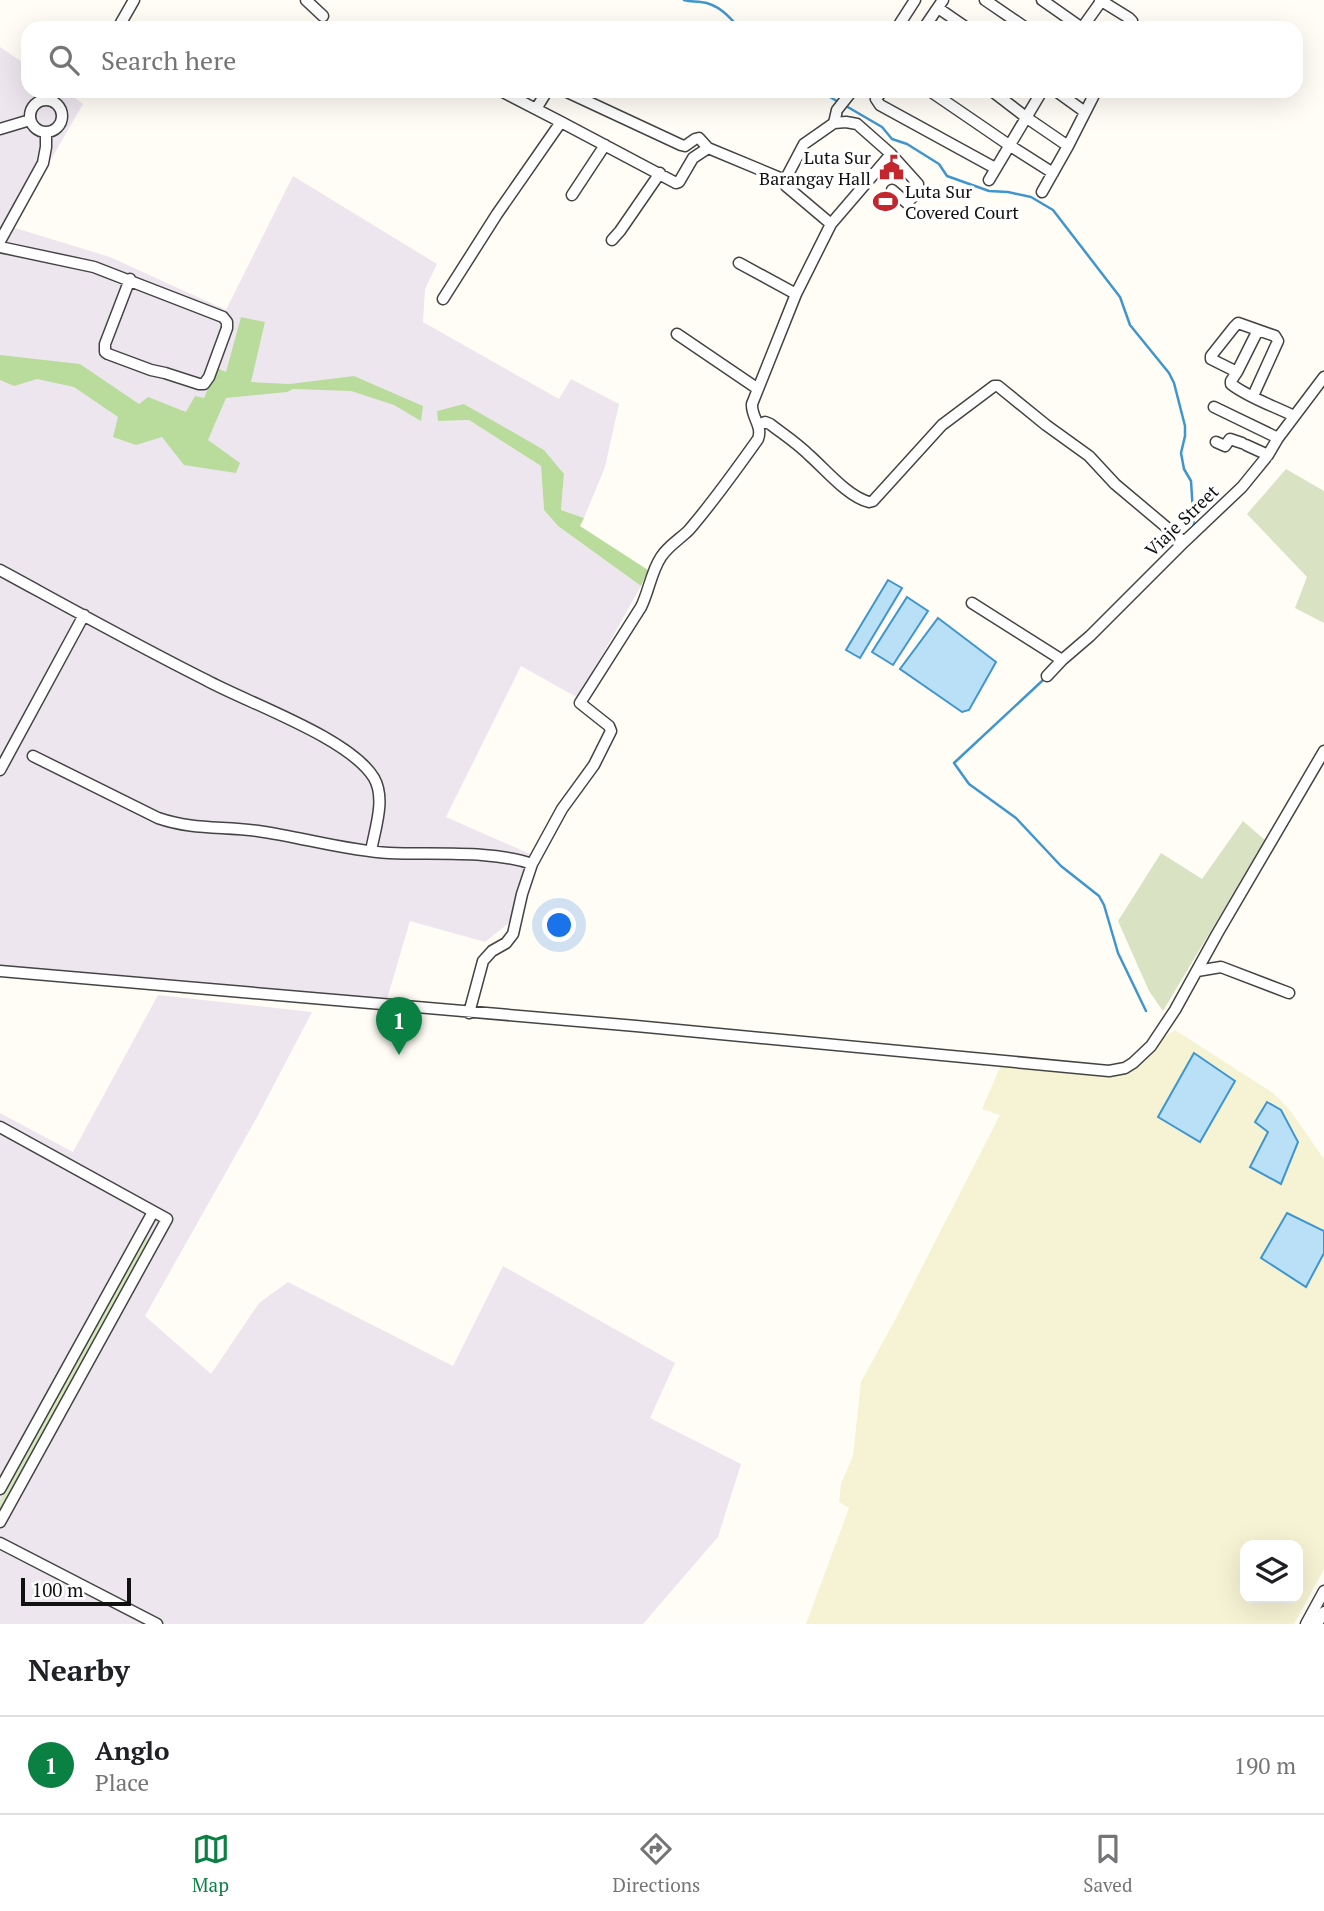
<!DOCTYPE html>
<style>
body{margin:0;font-family:"PT Serif",serif;background:#f6f6f6;color:#202124}
.controls{position:absolute;right:21px;bottom:21px;display:grid;overflow:hidden;border-radius:14px;box-shadow:0 7px 28px #0002}
.controls button{width:63px;height:63px;display:grid;place-items:center;padding:0;border:0;border-bottom:2px solid #e0e0e0;background:#fff;color:#202124;font:35px sans-serif}
.scale{position:absolute;left:21px;bottom:18px;width:110px;box-sizing:border-box;padding-left:7px;border:4px solid #111;border-top:0;font-size:19px;line-height:24px;white-space:nowrap;color:#111;-webkit-text-stroke:5px #fff;paint-order:stroke}
.you{position:absolute;left:560px;top:926px;width:24px;height:24px;margin:-18px;border:5px solid #fff;border-radius:50%;background:#1a73e8;box-shadow:0 0 0 10px #1a73e833}
.badge{display:grid;place-items:center;width:46px;height:46px;border-radius:50%;background:#0b8043;color:#fff;font-size:23px;font-weight:700}
.pin{position:absolute;translate:-50% -58px;filter:drop-shadow(0 2px 4px #0008)}
.pin::after{content:'';position:absolute;top:37px;width:24px;height:21px;background:inherit;clip-path:polygon(0 0,100% 0,50% 100%)}
.list{margin:0;padding:0;list-style:none}
h2{display:flex;justify-content:space-between;align-items:center;height:91px;margin:0;padding:0 28px;font-size:30px}
h2 small{font-size:23px;font-weight:400;color:#757577}
.list li{display:grid;grid-template-columns:46px 1fr auto;gap:21px;align-items:center;box-sizing:border-box;height:98px;padding:0 28px;border-top:2px solid #e0e0e0}
.list b{display:block;font-size:26px;white-space:nowrap}
.list p{margin:0;font-size:23px;white-space:nowrap;color:#757577}
.list em{font-size:23px;font-style:normal;color:#757577}
.icon{flex:none;width:38px;height:38px;fill:none;stroke:currentColor;stroke-width:2;stroke-linecap:round;stroke-linejoin:round}
.map{position:relative;flex:none;width:1324px;height:1624px;overflow:hidden}
.search{position:absolute;background:#fff;box-shadow:0 7px 28px #0002;left:21px;right:21px;top:21px;height:77px;display:flex;align-items:center;gap:18px;box-sizing:border-box;padding:0 24px;border-radius:21px;color:#757577;font-size:26px}
.sheet{height:189px;background:#fff}
nav{display:flex;justify-content:space-around;align-items:center;box-sizing:border-box;height:98px;border-top:2px solid #e0e0e0;background:#fff;font-size:19px;color:#757577}
nav a{display:grid;justify-items:center;gap:4px}
nav .on{color:#0b8043}
.map>svg:first-child{display:block}
.industrial{fill:#eee6ef}
.farmland{fill:#f6f3d4;fill-rule:evenodd}
.green{fill:#d5ebbd}
.forest{fill:#b9dc9c}
.cemetery{fill:#d9e3c4}
.water{fill:#b9e0f7;stroke:#3f96cf;stroke-width:2}
.lines{fill:none;stroke-linecap:round;stroke-linejoin:round}
.stream{stroke:#3f96cf;stroke-width:2.5}
.minor-casing{stroke:#444;stroke-width:13}
.minor{stroke:#fff;stroke-width:10}
.labels{text-anchor:middle;stroke-width:7;stroke-linejoin:round;paint-order:stroke}
.poi-label{font-size:18px;fill:#111;stroke:#fff;text-anchor:end}
.street-label{font-size:18px;fill:#111;stroke:#fff}
</style>
<div class="map">
<svg width="1324" height="1624" viewBox="0 0 1324 1624">
<rect width="100%" height="100%" fill="#fffdf5"/>
<path class="industrial" d="M 0,47 L 28,66 L 28,91 L 65,91 L 83,104 L 12,227 L 110,257 L 226,310 L 293,176 L 437,264 L 425,289 L 423,322 L 559,399 L 571,379 L 619,404 L 605,467 L 584,518 L 561,510 L 564,474 L 465,404 L 438,421 L 469,420 L 541,466 L 544,510 L 558,526 L 641,586 L 578,698 L 521,666 L 446,817 L 530,854 L 509,923 L 485,942 L 410,921 L 387,999 L 172,979 L 0,966 Z
M 158,995 L 312,1012 L 256,1119 L 145,1316 L 211,1374 L 259,1303 L 288,1282 L 453,1366 L 503,1266 L 675,1363 L 650,1418 L 741,1464 L 718,1537 L 643,1624 L 0,1624 L 0,1113 L 73,1152 Z"/>
<path class="farmland" d="M 1175,1030 L 1273,1093 L 1289,1109 L 1324,1159 L 1324,1569 L 1294,1624 L 806,1624 L 849,1508 L 839,1502 L 841,1484 L 853,1456 L 861,1382 L 895,1320 L 1000,1115 L 982,1109 L 1003,1060 L 1116,1065 L 1134,1063 L 1160,1040 ZM 1245,1545 L 1298,1545 L 1298,1598 L 1245,1598 Z"/>
<path class="green" d="M 147,1238 L 148,1242 L 0,1509 L 0,1501 L 144,1239 Z"/>
<path class="forest" d="M 241,317 L 265,322 L 251,382 L 289,384 L 354,376 L 423,406 L 421,421 L 394,405 L 351,391 L 293,389 L 287,392 L 226,398 L 208,440 L 240,463 L 236,473 L 184,465 L 162,437 L 136,445 L 113,437 L 118,417 L 74,387 L 37,379 L 14,386 L 0,380 L 0,355 L 80,364 L 139,404 L 148,397 L 186,412 L 195,396 L 204,398 L 217,368 L 226,372 Z
M 464,404 L 544,450 L 564,474 L 561,510 L 584,518 L 580,526 L 648,570 L 641,586 L 558,526 L 544,510 L 541,466 L 469,420 L 438,421 L 437,411 Z"/>
<path class="cemetery" d="M 1286,469 L 1324,491 L 1324,623 L 1295,608 L 1307,577 L 1247,514 Z
M 1243,821 L 1265,840 L 1163,1011 L 1149,991 L 1118,921 L 1161,853 L 1202,879 Z"/>
<path class="water" d="M 888,580 L 902,588 L 860,658 L 846,650 Z
M 907,597 L 928,611 L 893,665 L 872,652 Z
M 938,618 L 996,662 L 969,710 L 962,712 L 900,669 Z
M 1194,1053 L 1235,1081 L 1200,1142 L 1158,1117 Z
M 1267,1102 L 1281,1110 L 1298,1142 L 1281,1184 L 1250,1167 L 1268,1132 L 1255,1122 Z
M 1287,1213 L 1324,1231 L 1324,1253 L 1306,1287 L 1261,1258 Z"/>
<g class="lines">
<path class="stream" d="M 684,0 C 690,2 695,1 701,2 C 718,4 729,16 739,28
M 820,91 L 840,103
M 846,106 L 882,127 L 892,139 L 907,144 L 939,164 L 947,176 L 989,191 L 1008,192 L 1031,197 L 1053,210 L 1120,297 L 1130,325 L 1169,373 L 1174,383 L 1185,426 L 1185,436 L 1181,453 L 1184,469 L 1191,481 L 1194,529
M 1042,681 L 954,763 L 969,784 L 1016,818 L 1061,866 L 1099,896 L 1104,905 L 1118,953 L 1146,1011"/>
<defs>
<path id="minor" d="M 306,0 L 323,16
M 985,0 L 1026,28
M 1042,0 L 1082,28
M 1100,0 L 1129,18 L 1132,21 L 1130,28
M 938,8 L 967,28
M 118,28 L 134,0
M 897,28 L 915,0
M 924,28 L 943,0
M 1082,28 L 1102,0
M 501,91 L 561,122
M 565,91 L 681,145 L 685,146 L 695,139 L 699,138 L 708,148 L 785,180
M 882,91 L 876,99 L 880,105 L 995,168
M 930,91 L 1009,145 L 1053,173
M 992,91 L 1027,118 L 1068,146
M 1056,91 L 1085,112
M30 116a16 16 0 1 1 32 0a16 16 0 1 1-32 0Z
M 536,109 L 547,91
M 834,123 L 846,122 L 857,124 L 891,154 L 918,184 L 918,191 L 907,203 L 892,190
M 0,129 L 30,120
M 989,180 L 1042,91
M 1042,192 L 1068,146 L 1096,91
M 572,195 L 605,145
M 831,224 L 786,186 L 785,180 L 804,144 L 834,123 L 837,110 L 852,91
M 612,240 L 620,231 L 660,173
M 0,241 L 43,163 L 46,147 L 46,132
M 0,247 L 94,267 L 223,317 L 227,322 L 227,328 L 209,377 L 204,384 L 199,384 L 165,373 L 151,370 L 108,354 L 105,352 L 105,344 L 130,279
M 739,263 L 796,294
M 443,299 L 497,214 L 561,122 L 676,183 L 679,182 L 693,158 L 708,148
M 677,334 L 758,389
M 1237,372 L 1258,330
M 1253,396 L 1278,341 L 1275,336 L 1238,323 L 1234,327 L 1211,356 L 1211,359 L 1237,372 L 1231,381 L 1231,384 C 1249,398 1274,406 1294,416
M 1214,407 L 1278,438
M 758,425 L 765,422 L 770,424 C 783,434 797,443 809,455 C 825,469 848,497 869,502 L 873,501 L 942,425 L 994,386 L 998,386 L 1046,425 L 1089,456 L 1115,484 L 1184,542
M 1216,442 L 1225,446 L 1230,439 L 1242,443
M 1246,445 L 1268,455
M 0,570 C 68,607 136,645 206,680 C 248,703 350,738 374,778 C 386,799 375,828 371,851
M 972,603 L 1062,660
M 1047,676 L 1062,660 L 1090,636 L 1184,542 L 1242,487 L 1268,455 L 1278,438 L 1324,377
M 33,756 L 158,818 C 193,830 222,826 258,831 C 301,837 347,851 389,853 C 433,855 492,850 532,864
M 0,770 L 84,615
M 0,971 L 636,1026 L 1109,1071 L 1125,1068 L 1133,1063 L 1151,1046 L 1175,1010 L 1217,934 L 1324,751
M 1197,971 L 1221,967 L 1289,993
M 469,1013 L 483,961 L 492,951 L 506,943 L 513,934 L 522,894 L 532,864 L 562,809 L 594,765 L 611,731 L 609,726 L 580,703 L 641,607 C 649,591 651,572 661,557 C 668,546 680,539 689,530 C 714,501 736,470 758,439 C 763,426 751,417 752,404 L 796,294 L 831,224 L 891,154
M 0,1127 L 167,1219 L 0,1522
M 0,1489 L 153,1212
M 0,1543 L 157,1624
M 1306,1624 L 1324,1591
M 1317,1624 L 1324,1612"/>
</defs>
<use href="#minor" class="minor-casing"/>
<use href="#minor" class="minor"/>
</g>
<defs>
<symbol id="civic-bare" viewBox="-9 -9 18 18"><path d="M-.6-6.5H3V-4.5H.6V-3L4-1V1h2V6H-6V1h2V-1L-.6-3ZM-1.2 2.5V6h2.4V2.5Z" fill="#c4262e" stroke="#fff" stroke-width="2.5" paint-order="stroke"/></symbol>
<symbol id="stadium-bare" viewBox="-9 -9 18 18"><path d="M0-5a6.5 5 0 1 0 0 10a6.5 5 0 1 0 0-10ZM-3.5-1.8h7v3.6h-7Z" fill="#c4262e" stroke="#fff" stroke-width="2.5" paint-order="stroke"/></symbol>
</defs>
<g fill-rule="evenodd">
<use href="#civic-bare" x="874" y="150" width="35" height="35"/>
<use href="#stadium-bare" x="868" y="184" width="35" height="35"/>
</g>
<g class="labels">
<g class="poi-label">
<text x="871" y="164">Luta Sur<tspan x="871" dy="21">Barangay Hall</tspan></text>
<text x="905" y="198" text-anchor="start">Luta Sur<tspan x="905" dy="21">Covered Court</tspan></text>
</g>
<g class="street-label">
<text transform="translate(1182 521) rotate(-44)" y="6">Viaje Street</text>
</g>
</g>
</svg>
<div class="controls">
<button><svg class="icon" aria-label="layers" viewBox="0 0 24 24"><path d="M12 4l9 5-9 5-9-5zM3 14l9 5 9-5"/></svg></button>
</div>
<div class="scale">100 m</div>
<div class="you"></div>
<div class="pin badge" style="left:399px;top:1055px">1</div>
<div class="search"><svg class="icon" aria-label="search" viewBox="0 0 24 24"><circle cx="10" cy="10" r="6"/><path d="M15 15l6 6"/></svg>Search here</div>
</div>
<section class="sheet">
<h2>Nearby<small></small></h2>
<ul class="list">
<li><span class="badge">1</span><div><b>Anglo</b><p>Place</p></div><em>190 m</em></li>
</ul>
</section>
<nav>
<a class="on"><svg class="icon" aria-label="map" viewBox="0 0 24 24"><path d="M3 6l6-2 6 2 6-2v14l-6 2-6-2-6 2zM9 4v14M15 6v14"/></svg>Map</a>
<a><svg class="icon" aria-label="directions" viewBox="0 0 24 24"><path d="M12 3l9 9-9 9-9-9zM9 14v-3h6M13 9l2 2-2 2"/></svg>Directions</a>
<a><svg class="icon" aria-label="saved" viewBox="0 0 24 24"><path d="M7 4h10v16l-5-4-5 4z"/></svg>Saved</a>
</nav>
